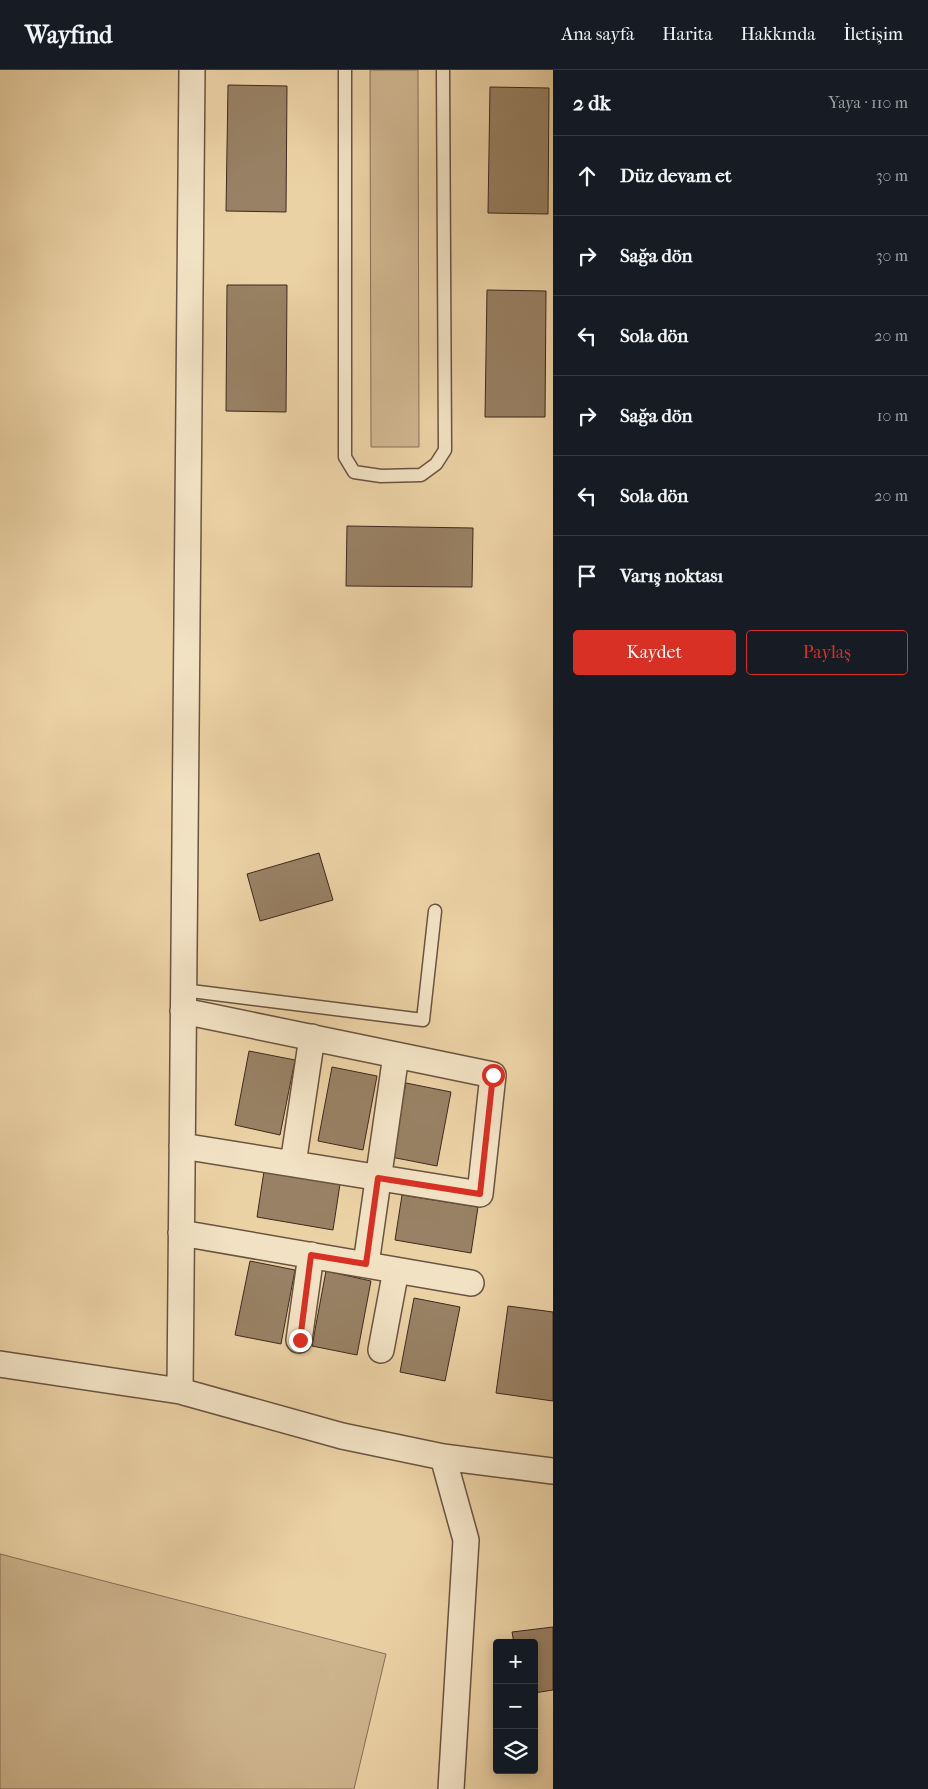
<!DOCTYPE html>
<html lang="tr">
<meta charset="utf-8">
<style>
body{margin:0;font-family:"IM FELL French Canon",serif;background:#20242c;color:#f1f3f6}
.controls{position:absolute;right:15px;bottom:15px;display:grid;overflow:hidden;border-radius:5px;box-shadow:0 2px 12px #0003}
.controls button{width:45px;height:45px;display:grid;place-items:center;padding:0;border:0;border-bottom:1px solid #363941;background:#171b24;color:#f1f3f6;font:25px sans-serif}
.stop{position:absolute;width:15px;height:15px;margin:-11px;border:4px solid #d93025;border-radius:50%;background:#fff}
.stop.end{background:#d93025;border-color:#fff;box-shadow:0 1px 5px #0008}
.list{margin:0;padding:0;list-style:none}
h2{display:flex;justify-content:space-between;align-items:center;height:65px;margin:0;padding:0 20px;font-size:21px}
h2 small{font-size:16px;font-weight:400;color:#9ea1a6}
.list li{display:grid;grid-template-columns:32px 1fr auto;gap:15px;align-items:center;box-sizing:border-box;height:80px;padding:0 20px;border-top:1px solid #363941}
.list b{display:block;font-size:19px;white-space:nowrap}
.list em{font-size:16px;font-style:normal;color:#9ea1a6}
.actions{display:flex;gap:10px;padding:15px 20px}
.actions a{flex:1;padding:11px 0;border:1px solid #d93025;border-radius:5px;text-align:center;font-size:18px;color:#d93025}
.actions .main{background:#d93025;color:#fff}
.icon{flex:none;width:28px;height:28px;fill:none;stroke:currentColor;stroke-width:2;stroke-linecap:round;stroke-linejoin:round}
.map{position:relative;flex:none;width:553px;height:1719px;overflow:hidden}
header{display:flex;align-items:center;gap:30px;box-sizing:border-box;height:70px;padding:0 25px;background:#171b24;border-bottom:1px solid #363941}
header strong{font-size:24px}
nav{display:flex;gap:28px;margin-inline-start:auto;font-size:18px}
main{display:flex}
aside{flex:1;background:#171b24}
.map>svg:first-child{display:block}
.green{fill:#ceb58e;stroke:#866f56}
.building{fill:#988164;stroke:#3f291e}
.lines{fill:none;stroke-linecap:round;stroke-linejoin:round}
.lane-casing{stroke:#6a5340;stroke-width:15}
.street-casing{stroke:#6a5340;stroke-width:28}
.lane{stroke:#f2e2c4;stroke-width:12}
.street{stroke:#f2e2c4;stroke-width:25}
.route{stroke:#d93025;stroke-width:6}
</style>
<header>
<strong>Wayfind</strong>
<nav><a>Ana sayfa</a><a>Harita</a><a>Hakkında</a><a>İletişim</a></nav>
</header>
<main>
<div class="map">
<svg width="553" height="1719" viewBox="0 0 553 1719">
<rect width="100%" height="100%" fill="#ebd2a5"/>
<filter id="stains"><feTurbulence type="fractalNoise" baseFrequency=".004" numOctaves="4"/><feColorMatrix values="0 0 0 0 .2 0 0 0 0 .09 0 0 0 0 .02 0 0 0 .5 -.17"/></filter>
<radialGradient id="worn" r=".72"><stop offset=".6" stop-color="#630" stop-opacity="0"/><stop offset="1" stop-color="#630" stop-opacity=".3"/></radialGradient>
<path class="green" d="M 370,0 L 418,0 L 419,377 L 371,377 Z
M 0,1484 L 386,1584 L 354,1719 L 0,1719 Z"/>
<path class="building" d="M 228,15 L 287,16 L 286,142 L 226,141 Z
M 490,17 L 549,18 L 548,144 L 488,143 Z
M 227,215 L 287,215 L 286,342 L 226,341 Z
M 487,220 L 546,221 L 545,347 L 485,347 Z
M 347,456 L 473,458 L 472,517 L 346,516 Z
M 319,783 L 333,830 L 260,851 L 247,804 Z
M 249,981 L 295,990 L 280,1065 L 235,1055 Z
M 332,997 L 377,1006 L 363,1080 L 318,1071 Z
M 406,1013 L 451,1022 L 437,1096 L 391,1087 Z
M 264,1101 L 340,1114 L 333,1160 L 257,1147 Z
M 402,1125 L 478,1137 L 471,1183 L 395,1170 Z
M 250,1191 L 295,1200 L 281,1274 L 235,1265 Z
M 326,1201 L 371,1211 L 357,1285 L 312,1276 Z
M 414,1228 L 460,1237 L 445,1311 L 400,1302 Z
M 508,1236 L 553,1242 L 553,1331 L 496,1323 Z
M 553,1557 L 553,1620 L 534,1623 L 534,1573 L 514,1573 L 512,1562 Z"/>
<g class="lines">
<defs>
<path id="lane" d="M 345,0 L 345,387 L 354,402 L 381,406 L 421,405 L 436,394 L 445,380 L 443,0
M 183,920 L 423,950 L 435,841"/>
<path id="street" d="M 182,1076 L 480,1124 L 493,1005 L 183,941
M 293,1094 L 312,967
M 181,1163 L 471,1213
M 366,1194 L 396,985
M 299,1270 L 311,1185
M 381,1280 L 396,1200
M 0,1294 L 180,1321 L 342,1366 L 443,1387 L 553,1401
M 180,1321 L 192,0
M 443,1387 L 466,1470 L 451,1719"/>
</defs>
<use href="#lane" class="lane-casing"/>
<use href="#street" class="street-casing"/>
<use href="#lane" class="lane"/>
<use href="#street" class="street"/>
</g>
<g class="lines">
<path class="route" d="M 300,1270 L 311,1185 L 366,1194 L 378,1108 L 480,1124 L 493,1005"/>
</g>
<rect width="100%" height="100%" filter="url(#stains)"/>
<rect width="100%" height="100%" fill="url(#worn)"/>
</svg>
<div class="controls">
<button>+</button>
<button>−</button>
<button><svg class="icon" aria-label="layers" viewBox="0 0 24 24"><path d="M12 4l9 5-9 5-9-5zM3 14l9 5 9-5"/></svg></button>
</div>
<div class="stop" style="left:493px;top:1005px"></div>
<div class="stop end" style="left:300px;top:1270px"></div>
</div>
<aside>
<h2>2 dk<small>Yaya · 110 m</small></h2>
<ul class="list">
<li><svg class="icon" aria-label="ahead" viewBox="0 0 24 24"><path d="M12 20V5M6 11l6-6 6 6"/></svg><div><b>Düz devam et</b></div><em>30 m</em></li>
<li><svg class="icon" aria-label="right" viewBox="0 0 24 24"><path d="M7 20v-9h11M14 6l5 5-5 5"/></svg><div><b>Sağa dön</b></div><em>30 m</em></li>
<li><svg class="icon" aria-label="left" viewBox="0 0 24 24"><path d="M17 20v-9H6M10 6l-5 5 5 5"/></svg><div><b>Sola dön</b></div><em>20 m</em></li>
<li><svg class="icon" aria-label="right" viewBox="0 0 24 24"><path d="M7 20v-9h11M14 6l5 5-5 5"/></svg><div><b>Sağa dön</b></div><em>10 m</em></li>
<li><svg class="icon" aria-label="left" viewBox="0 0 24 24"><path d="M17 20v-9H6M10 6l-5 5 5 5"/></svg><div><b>Sola dön</b></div><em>20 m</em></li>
<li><svg class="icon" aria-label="arrive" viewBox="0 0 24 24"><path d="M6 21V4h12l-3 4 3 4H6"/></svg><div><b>Varış noktası</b></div></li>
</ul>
<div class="actions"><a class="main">Kaydet</a><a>Paylaş</a></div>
</aside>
</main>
